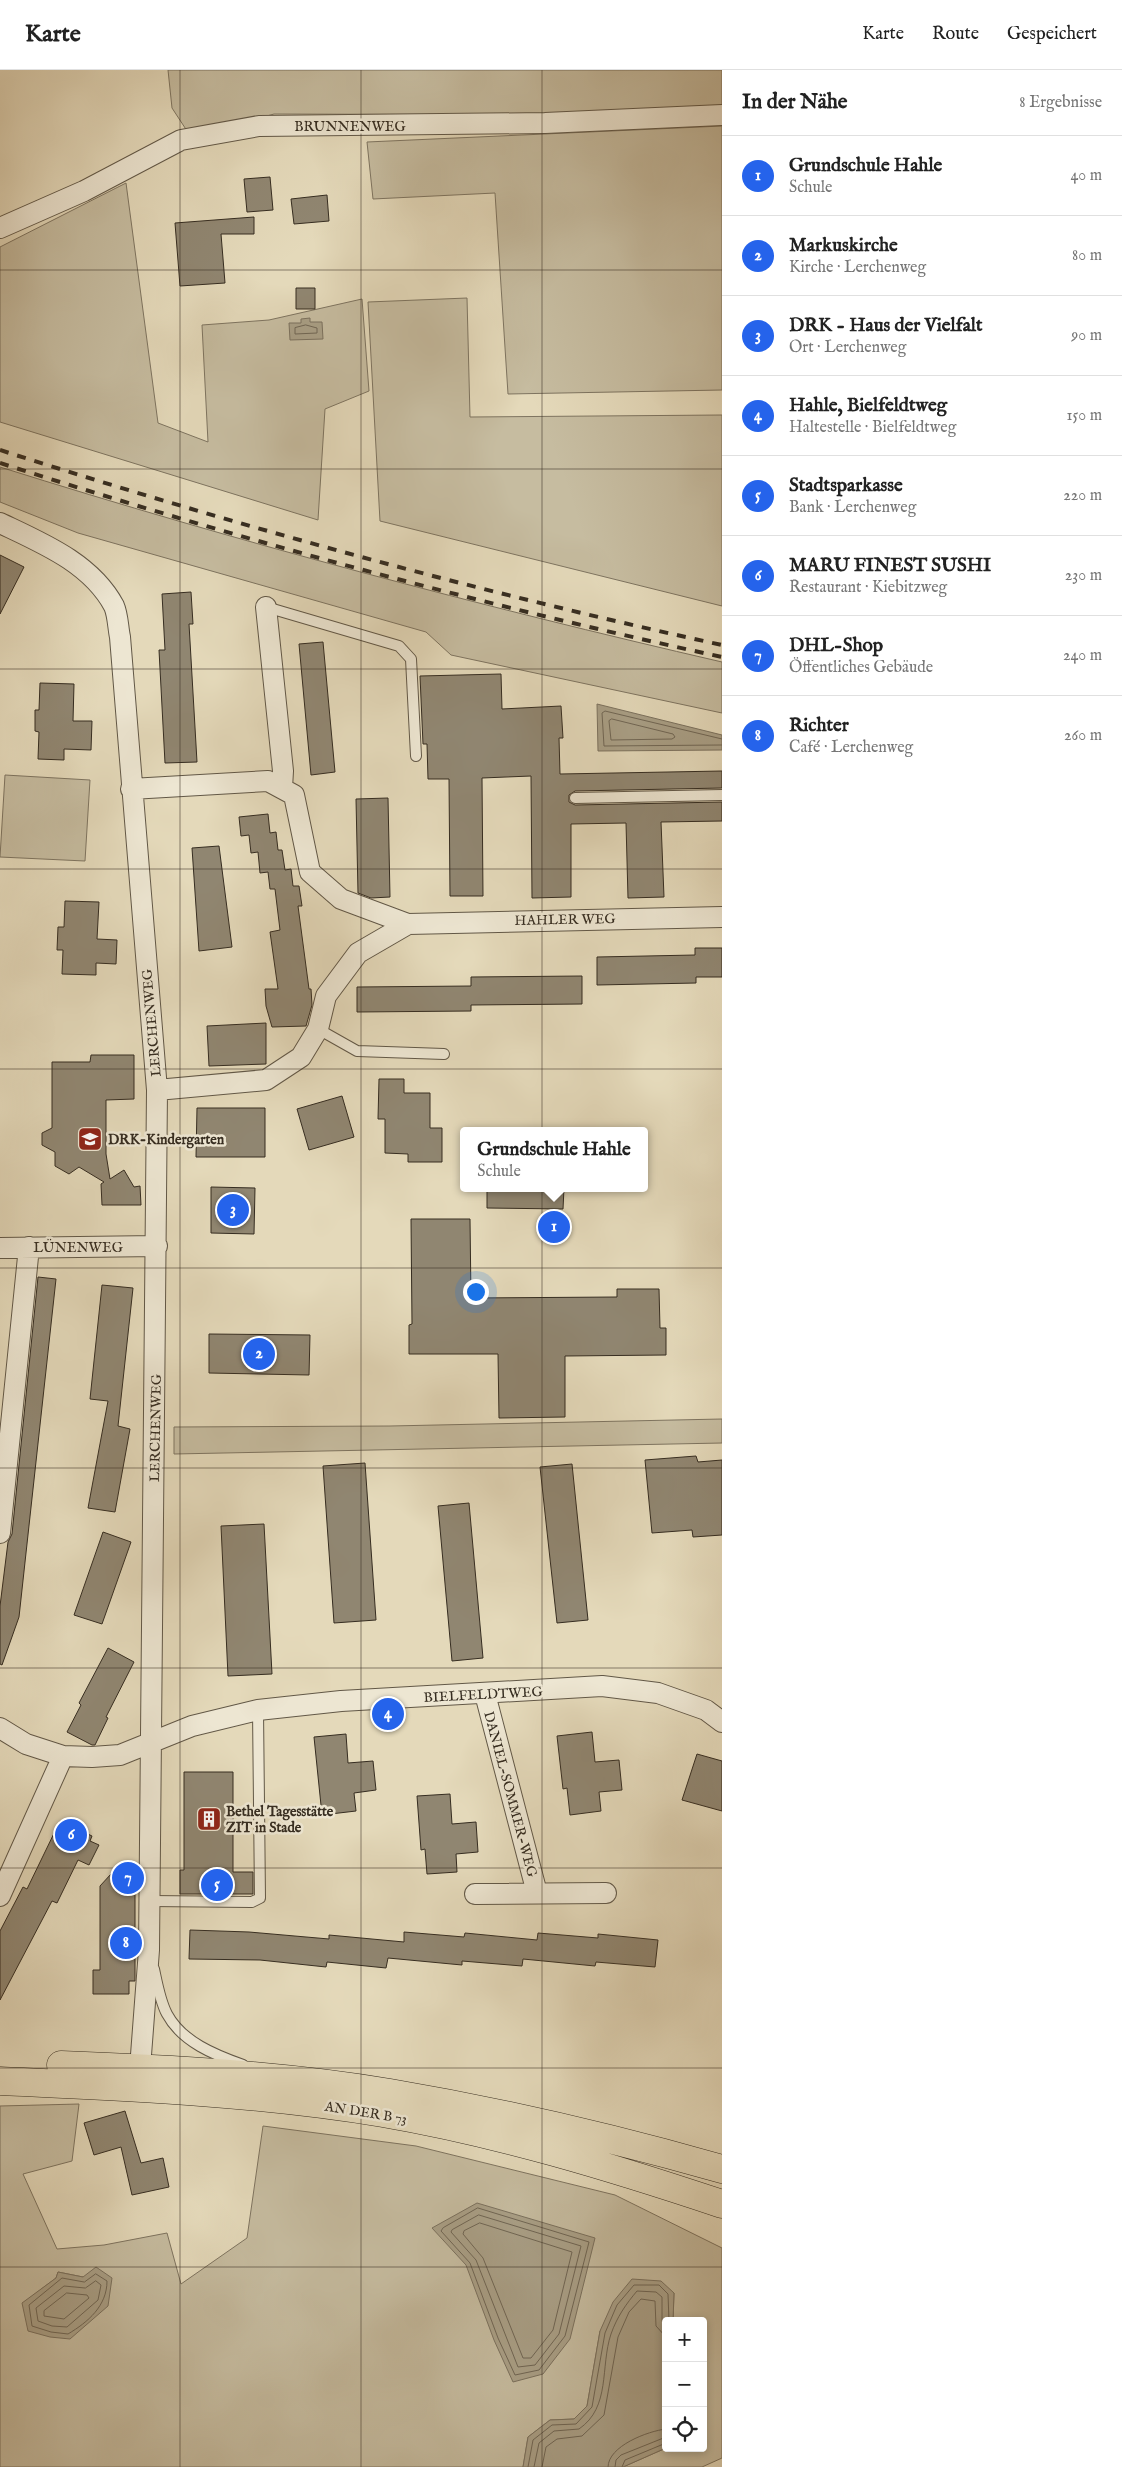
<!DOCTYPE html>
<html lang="de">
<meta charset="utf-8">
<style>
body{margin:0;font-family:"IM FELL English",serif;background:#f2f2f2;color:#222}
.controls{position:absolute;right:15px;bottom:15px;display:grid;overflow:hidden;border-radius:5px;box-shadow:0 2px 8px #0003}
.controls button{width:45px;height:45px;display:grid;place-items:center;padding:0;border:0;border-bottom:1px solid #e0e0e0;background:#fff;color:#222;font:25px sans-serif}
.you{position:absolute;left:475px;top:1221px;width:18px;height:18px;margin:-12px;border:4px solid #fff;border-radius:50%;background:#1a73e8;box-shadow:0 0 0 8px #1a73e833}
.badge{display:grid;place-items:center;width:32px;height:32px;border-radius:50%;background:#2563eb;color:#fff;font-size:16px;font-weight:700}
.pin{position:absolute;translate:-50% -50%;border:2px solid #fff;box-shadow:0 1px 5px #0006}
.popup{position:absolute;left:460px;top:1057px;width:188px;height:65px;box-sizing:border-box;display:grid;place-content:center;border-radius:5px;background:#fff;filter:drop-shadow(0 1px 4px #0005);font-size:16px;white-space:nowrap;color:#767676}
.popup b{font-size:19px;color:#222}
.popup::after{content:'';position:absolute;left:50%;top:100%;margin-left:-10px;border:10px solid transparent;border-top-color:#fff}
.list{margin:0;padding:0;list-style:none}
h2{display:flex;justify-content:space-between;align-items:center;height:65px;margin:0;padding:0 20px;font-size:21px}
h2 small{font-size:16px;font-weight:400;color:#767676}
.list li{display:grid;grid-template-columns:32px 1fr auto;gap:15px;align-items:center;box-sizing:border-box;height:80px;padding:0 20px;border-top:1px solid #e0e0e0}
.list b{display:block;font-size:19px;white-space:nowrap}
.list p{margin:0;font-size:16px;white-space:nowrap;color:#767676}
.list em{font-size:16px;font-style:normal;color:#767676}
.icon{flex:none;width:28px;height:28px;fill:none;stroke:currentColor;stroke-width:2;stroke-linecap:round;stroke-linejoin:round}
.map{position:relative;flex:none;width:722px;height:2397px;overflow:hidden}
header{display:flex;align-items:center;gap:30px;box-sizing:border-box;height:70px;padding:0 25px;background:#fff;border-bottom:1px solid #e0e0e0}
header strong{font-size:24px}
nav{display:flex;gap:28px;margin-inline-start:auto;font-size:18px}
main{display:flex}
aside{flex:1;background:#fff}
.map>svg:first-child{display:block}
.green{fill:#c6bca0;stroke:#7e7460;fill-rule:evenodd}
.water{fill:#a99f86;stroke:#7b715e}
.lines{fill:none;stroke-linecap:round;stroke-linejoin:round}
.shore{stroke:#706654;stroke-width:1}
.building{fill:#908671;stroke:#362d21}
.service-casing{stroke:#625847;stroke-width:12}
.minor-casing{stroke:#625847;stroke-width:22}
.primary-casing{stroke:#362d21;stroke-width:29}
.service{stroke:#ede6d2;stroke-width:10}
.minor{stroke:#ede6d2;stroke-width:20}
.primary{stroke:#e4d9ba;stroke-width:28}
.rail{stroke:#362d21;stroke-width:4;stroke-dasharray:9 9;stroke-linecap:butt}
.grid{fill:none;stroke:#362d21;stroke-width:1;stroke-opacity:0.55}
.labels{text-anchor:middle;stroke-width:5;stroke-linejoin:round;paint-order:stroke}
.street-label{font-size:14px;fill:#362d21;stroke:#ede6d2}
.poi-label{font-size:14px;font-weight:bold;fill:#362d21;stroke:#ede6d2;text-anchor:start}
</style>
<header>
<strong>Karte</strong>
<nav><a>Karte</a><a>Route</a><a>Gespeichert</a></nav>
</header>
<main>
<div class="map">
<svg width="722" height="2397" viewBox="0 0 722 2397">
<rect width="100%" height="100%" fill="#e4d9ba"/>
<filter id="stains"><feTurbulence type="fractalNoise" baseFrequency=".004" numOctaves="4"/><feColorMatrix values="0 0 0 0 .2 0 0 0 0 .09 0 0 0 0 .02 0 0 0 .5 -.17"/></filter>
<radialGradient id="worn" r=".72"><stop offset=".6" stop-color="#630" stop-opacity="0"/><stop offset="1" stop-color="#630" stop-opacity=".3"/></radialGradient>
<path class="green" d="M 168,0 L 722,0 L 722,40 L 617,45 L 274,44 L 191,67 L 172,38 Z
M 722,56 L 722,320 L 508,324 L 495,123 L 373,129 L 367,72 Z
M 126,113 L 158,353 L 208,372 L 202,255 L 269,250 L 362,229 L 369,321 L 325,339 L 318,450 L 0,352 L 0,177 Z
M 467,228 L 470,347 L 722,345 L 722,536 L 380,451 L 368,232 Z
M 0,397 C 238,472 479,536 722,592 L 722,643 L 451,585 L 426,562 L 78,463 L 0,432 Z
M 5,705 L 90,710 L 85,791 L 0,787 Z
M 722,1349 L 722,1373 L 174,1384 L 174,1357 L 390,1356 Z
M 79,2034 L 72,2091 L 23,2104 L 57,2179 L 104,2175 L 167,2163 L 181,2214 L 247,2168 L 263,2056 L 416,2076 L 615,2125 L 722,2178 L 722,2388 L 702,2397 L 623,2397 L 666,2378 L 703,2378 L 703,2251 L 673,2251 L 674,2223 L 600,2261 L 587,2336 L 574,2349 L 550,2350 L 528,2367 L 523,2397 L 0,2397 L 0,2036 ZM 58,2202 L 83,2207 L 23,2233 L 56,2208 Z"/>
<path class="water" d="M 310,248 L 310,252 L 322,252 L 323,269 L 290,270 L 289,253 L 301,253 L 301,249 Z
M 597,634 L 722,665 L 722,680 L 598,681 Z
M 477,2133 L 595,2168 L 570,2269 L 543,2304 L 513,2312 L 494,2270 L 466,2195 L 432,2158 Z
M 96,2197 L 112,2208 L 108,2236 L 70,2269 L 50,2267 L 28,2261 L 22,2233 L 56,2208 L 58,2202 L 83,2207 Z
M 632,2209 L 661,2211 L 674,2223 L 673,2251 L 666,2251 L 666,2378 L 623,2397 L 523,2397 L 528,2367 L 550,2350 L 574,2349 L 587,2336 L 600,2261 L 613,2232 Z"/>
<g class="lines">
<path class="shore" d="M 306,255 L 317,258 L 317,263 L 295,264 L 295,258 Z
M 612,649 L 673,664 L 675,667 L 672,669 L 611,670 L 609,651 Z
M 722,669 L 605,641 L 602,643 L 604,676 L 722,675
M 478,2138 L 589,2172 L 565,2266 L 539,2300 L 515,2305 L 498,2268 L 470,2193 L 441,2161 L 443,2158 Z
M 479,2145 L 581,2176 L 559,2264 L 535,2295 L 518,2297 L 476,2190 L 451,2162 L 452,2160 Z
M 480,2153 L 572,2182 L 553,2260 L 531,2288 L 523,2288 L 483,2188 L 463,2164 L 464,2161 Z
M 96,2204 L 107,2211 C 107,2236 88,2252 68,2264 L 51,2262 L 32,2256 L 29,2235 L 62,2208 L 84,2212 Z
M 96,2211 L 101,2215 L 98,2230 L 67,2257 L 52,2256 L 38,2251 L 36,2238 L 64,2216 L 85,2218 Z
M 67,2223 L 87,2225 L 89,2228 L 64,2249 L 44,2246 L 44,2241 Z
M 528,2397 L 533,2370 L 552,2355 L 576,2354 L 592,2337 L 605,2263 L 617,2235 L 634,2215 L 659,2215 L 668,2224 L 669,2251
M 534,2397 L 539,2373 L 554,2361 L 579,2359 C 611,2337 600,2297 611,2264 C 617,2247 626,2234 637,2221 L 656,2222 L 662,2227 L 662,2251 L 666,2258
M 542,2397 L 546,2377 L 557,2369 L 582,2366 L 604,2345 L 618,2267 L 629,2242 L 641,2229 L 655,2231 L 656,2256 L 666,2267
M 608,2397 C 608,2376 648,2361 666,2359
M 615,2397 L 616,2390 L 621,2385 L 666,2367
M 622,2397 L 625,2390 L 666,2373"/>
</g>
<path class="building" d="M 270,107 L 273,140 L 247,142 L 244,109 Z
M 327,125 L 329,151 L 294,154 L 291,129 Z
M 254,147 L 254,164 L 221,164 L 225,213 L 180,216 L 175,153 Z
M 296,218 L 315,218 L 315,239 L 296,239 Z
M 0,485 L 24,497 L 0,544 Z
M 191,522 L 193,554 L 189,554 L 197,692 L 165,693 L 159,580 L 165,580 L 162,524 Z
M 323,572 L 335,702 L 311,705 L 299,574 Z
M 501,604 L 502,639 L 561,636 L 563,668 L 559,668 L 560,704 L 722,701 L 722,718 L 575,721 L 569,725 L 569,732 L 575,735 L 722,732 L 722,751 L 661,752 L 664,827 L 628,828 L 626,753 L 571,754 L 571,827 L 532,828 L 531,706 L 482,708 L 483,826 L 450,826 L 449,709 L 428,709 L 427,674 L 423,674 L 420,606 Z
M 40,613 L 74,614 L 73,651 L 92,651 L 91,680 L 64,679 L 64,690 L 38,689 L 39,662 L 35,661 L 35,640 L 39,640 Z
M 388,728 L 390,827 L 371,828 L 358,823 L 356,729 Z
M 268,744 L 270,763 L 276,762 L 278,780 L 282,780 L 285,800 L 291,799 L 293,816 L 299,816 L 302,836 L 298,836 L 309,919 L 311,919 L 312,935 L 306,956 L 272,957 L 266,936 L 265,919 L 278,919 L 270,862 L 280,860 L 275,819 L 270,819 L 268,802 L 260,803 L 258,782 L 251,783 L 249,765 L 241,766 L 239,747 Z
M 219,776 L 232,877 L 199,881 L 192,778 Z
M 65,831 L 99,832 L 97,869 L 117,870 L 116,894 L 96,893 L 96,905 L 62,904 L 63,880 L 57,880 L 58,857 L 64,857 Z
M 695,878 L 722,878 L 722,907 L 696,907 L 696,913 L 597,915 L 597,887 L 695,885 Z
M 582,906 L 582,934 L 471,935 L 471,941 L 357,942 L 357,917 L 471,916 L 471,907 Z
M 266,953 L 266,994 L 209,996 L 207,956 Z
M 91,985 L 134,985 L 134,1029 L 106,1030 L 106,1084 L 110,1109 L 124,1100 L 134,1117 L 140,1116 L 141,1135 L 102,1135 L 101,1114 L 104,1112 L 79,1097 L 69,1104 L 55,1096 L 55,1082 L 42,1075 L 42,1063 L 52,1058 L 52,992 L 90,992 Z
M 379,1009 L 404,1009 L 404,1023 L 430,1023 L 430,1058 L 442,1058 L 442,1092 L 408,1092 L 408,1084 L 385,1083 L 385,1049 L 378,1049 Z
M 342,1026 L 354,1067 L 309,1080 L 297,1039 Z
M 197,1038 L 265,1038 L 265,1087 L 196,1087 Z
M 211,1117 L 255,1118 L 254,1164 L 211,1163 Z
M 487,1118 L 564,1118 L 563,1139 L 487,1138 Z
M 411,1149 L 470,1149 L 471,1228 L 617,1227 L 617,1219 L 659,1219 L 660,1258 L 666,1258 L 666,1285 L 565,1286 L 565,1347 L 499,1348 L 498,1284 L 409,1284 L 409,1255 L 412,1254 Z
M 38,1207 L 56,1209 L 19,1547 L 2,1595 L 0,1594 L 0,1536 L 8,1472 L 12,1464 Z
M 102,1215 L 133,1218 L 118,1356 L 130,1359 L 115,1442 L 88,1438 L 108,1331 L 90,1329 Z
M 209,1264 L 310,1265 L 309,1305 L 209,1303 Z
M 696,1386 L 698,1392 L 722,1390 L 722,1465 L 693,1467 L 692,1460 L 652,1463 L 645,1390 Z
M 365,1393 L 376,1550 L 334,1553 L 323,1396 Z
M 572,1394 L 588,1550 L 557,1553 L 540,1397 Z
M 469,1433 L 483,1588 L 452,1591 L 438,1436 Z
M 264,1454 L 272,1604 L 228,1606 L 221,1456 Z
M 103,1462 L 131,1472 L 102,1554 L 74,1545 Z
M 108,1578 L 134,1592 L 106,1647 L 108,1648 L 95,1675 L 92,1675 L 67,1662 L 81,1635 L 79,1633 Z
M 592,1662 L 595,1692 L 619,1690 L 622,1720 L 599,1722 L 601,1741 L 570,1745 L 567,1718 L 563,1719 L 557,1666 Z
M 346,1664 L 348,1693 L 373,1691 L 376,1720 L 354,1723 L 356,1741 L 322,1745 L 314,1667 Z
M 697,1684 L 722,1691 L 722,1741 L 682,1730 Z
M 184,1702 L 233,1702 L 233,1802 L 253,1802 L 253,1824 L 180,1824 L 180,1800 L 184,1800 Z
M 450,1724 L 452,1754 L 476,1752 L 478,1782 L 456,1784 L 457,1802 L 427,1804 L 425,1779 L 421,1780 L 417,1726 Z
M 60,1751 L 92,1766 L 90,1771 L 99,1775 L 89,1795 L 78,1790 L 57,1833 L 52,1831 L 0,1930 L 0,1861 L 23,1817 L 27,1819 Z
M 122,1792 L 135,1804 L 135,1911 L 129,1911 L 129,1924 L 93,1924 L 93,1900 L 100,1900 L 100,1816 Z
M 190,1860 L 249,1862 L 329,1869 L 329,1865 L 404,1872 L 404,1862 L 464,1867 L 465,1863 L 537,1870 L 538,1863 L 598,1868 L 598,1864 L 658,1870 L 655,1897 L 596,1892 L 595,1896 L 523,1889 L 522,1896 L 462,1891 L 462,1895 L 388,1888 L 386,1898 L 327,1892 L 326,1897 L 260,1890 L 189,1889 Z
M 125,2041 L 141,2093 L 163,2088 L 169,2117 L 132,2125 L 121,2077 L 94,2085 L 84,2053 Z"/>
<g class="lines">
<defs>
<path id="service" d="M 266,537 L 399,576 L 411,589 L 416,686
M 575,728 L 722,725
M 318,959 L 357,981 L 444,984
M 150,1831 L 252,1832 L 260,1828 L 258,1640
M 154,1899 C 157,1913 160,1931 167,1944 C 182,1972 215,1985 243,1995"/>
<path id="minor" d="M 0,158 L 84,121 L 181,70 L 259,56 L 545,53 L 722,45
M 0,453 C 42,473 91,493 114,536 C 118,545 118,558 120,567 L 157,1020 L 149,1880 L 140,1998
M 266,537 L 283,701 L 282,718
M 131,719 L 268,711 L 294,725 L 310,802 L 341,829 L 408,854
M 157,1020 L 266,1010 L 301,987 L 318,959 L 326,926 L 358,883 L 408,854 L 722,847
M 0,1178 L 157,1176
M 0,1463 L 29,1177
M 485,1624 L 537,1823
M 0,1658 L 26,1674 L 63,1686 L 92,1687 L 120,1685 L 192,1656 L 258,1640 L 341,1631 L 602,1616 L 658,1623 L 706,1640 L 722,1652
M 475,1824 L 606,1823
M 0,1826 L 63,1686"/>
<path id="primary" d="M 61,1995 C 171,1999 282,2005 390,2023 C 502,2042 613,2068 722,2099
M 0,2011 C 128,2017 257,2022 383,2043 C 499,2063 611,2097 722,2134"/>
</defs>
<use href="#service" class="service-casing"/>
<use href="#minor" class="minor-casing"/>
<use href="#primary" class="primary-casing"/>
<use href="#service" class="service"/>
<use href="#minor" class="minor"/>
<use href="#primary" class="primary"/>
<path class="rail" d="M 0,380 C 237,456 478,522 722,575
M 0,393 C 237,469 478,534 722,587"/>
</g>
<path class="grid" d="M 180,0 L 180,2397M 361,0 L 361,2397M 542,0 L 542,2397M 0,200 L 722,200M 0,399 L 722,399M 0,599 L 722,599M 0,799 L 722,799M 0,999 L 722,999M 0,1198 L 722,1198M 0,1398 L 722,1398M 0,1598 L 722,1598M 0,1798 L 722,1798M 0,1998 L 722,1998M 0,2197 L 722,2197"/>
<defs>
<symbol id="school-square" viewBox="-11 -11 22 22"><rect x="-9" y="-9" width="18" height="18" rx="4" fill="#8f2418" stroke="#ede6d2"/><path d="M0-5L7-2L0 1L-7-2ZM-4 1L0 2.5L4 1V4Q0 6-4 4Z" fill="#fff"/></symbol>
<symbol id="building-square" viewBox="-11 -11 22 22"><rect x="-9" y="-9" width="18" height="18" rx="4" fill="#8f2418" stroke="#ede6d2"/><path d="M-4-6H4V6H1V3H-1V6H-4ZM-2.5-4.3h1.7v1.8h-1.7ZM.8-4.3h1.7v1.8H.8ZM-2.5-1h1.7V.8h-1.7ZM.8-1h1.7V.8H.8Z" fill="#fff"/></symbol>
</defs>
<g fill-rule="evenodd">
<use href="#school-square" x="76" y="1055" width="28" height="28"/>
<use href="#building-square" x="195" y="1735" width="28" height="28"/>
</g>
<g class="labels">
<g class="street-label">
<text x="350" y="61">BRUNNENWEG</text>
<text transform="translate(565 849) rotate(-1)" y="5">HAHLER WEG</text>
<text transform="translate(151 953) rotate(-95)" y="5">LERCHENWEG</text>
<text x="78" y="1182">LÜNENWEG</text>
<text transform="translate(155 1358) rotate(-89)" y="5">LERCHENWEG</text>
<text transform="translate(483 1624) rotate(-3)" y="5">BIELFELDTWEG</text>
<text transform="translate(511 1724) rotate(75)" y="5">DANIEL-SOMMER-WEG</text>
<text transform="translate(366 2042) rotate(9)" y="5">AN DER B 73</text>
</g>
<g class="poi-label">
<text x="108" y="1074">DRK-Kindergarten</text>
<text x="226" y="1746">Bethel Tagesstätte<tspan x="226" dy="16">ZIT in Stade</tspan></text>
</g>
</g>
<rect width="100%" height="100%" filter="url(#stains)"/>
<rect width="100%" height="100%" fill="url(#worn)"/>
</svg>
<div class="controls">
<button>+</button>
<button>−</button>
<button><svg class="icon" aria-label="locate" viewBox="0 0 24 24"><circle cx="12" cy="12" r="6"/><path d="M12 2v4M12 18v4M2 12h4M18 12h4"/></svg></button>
</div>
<div class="you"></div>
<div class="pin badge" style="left:554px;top:1157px">1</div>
<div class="popup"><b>Grundschule Hahle</b>Schule</div>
<div class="pin badge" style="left:259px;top:1284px">2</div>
<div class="pin badge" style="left:233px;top:1140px">3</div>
<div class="pin badge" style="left:388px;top:1644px">4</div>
<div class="pin badge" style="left:217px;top:1815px">5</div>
<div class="pin badge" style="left:71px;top:1765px">6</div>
<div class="pin badge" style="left:128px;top:1808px">7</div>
<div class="pin badge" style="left:126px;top:1873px">8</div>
</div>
<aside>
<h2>In der Nähe<small>8 Ergebnisse</small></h2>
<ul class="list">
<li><span class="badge">1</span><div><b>Grundschule Hahle</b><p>Schule</p></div><em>40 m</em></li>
<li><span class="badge">2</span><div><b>Markuskirche</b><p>Kirche · Lerchenweg</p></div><em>80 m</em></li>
<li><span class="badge">3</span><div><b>DRK - Haus der Vielfalt</b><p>Ort · Lerchenweg</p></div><em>90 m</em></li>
<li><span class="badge">4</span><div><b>Hahle, Bielfeldtweg</b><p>Haltestelle · Bielfeldtweg</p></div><em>150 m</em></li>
<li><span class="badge">5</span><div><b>Stadtsparkasse</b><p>Bank · Lerchenweg</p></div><em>220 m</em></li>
<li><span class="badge">6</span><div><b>MARU FINEST SUSHI</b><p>Restaurant · Kiebitzweg</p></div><em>230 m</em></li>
<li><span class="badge">7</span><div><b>DHL-Shop</b><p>Öffentliches Gebäude</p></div><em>240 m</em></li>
<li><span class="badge">8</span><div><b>Richter</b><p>Café · Lerchenweg</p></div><em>260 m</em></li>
</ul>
</aside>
</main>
